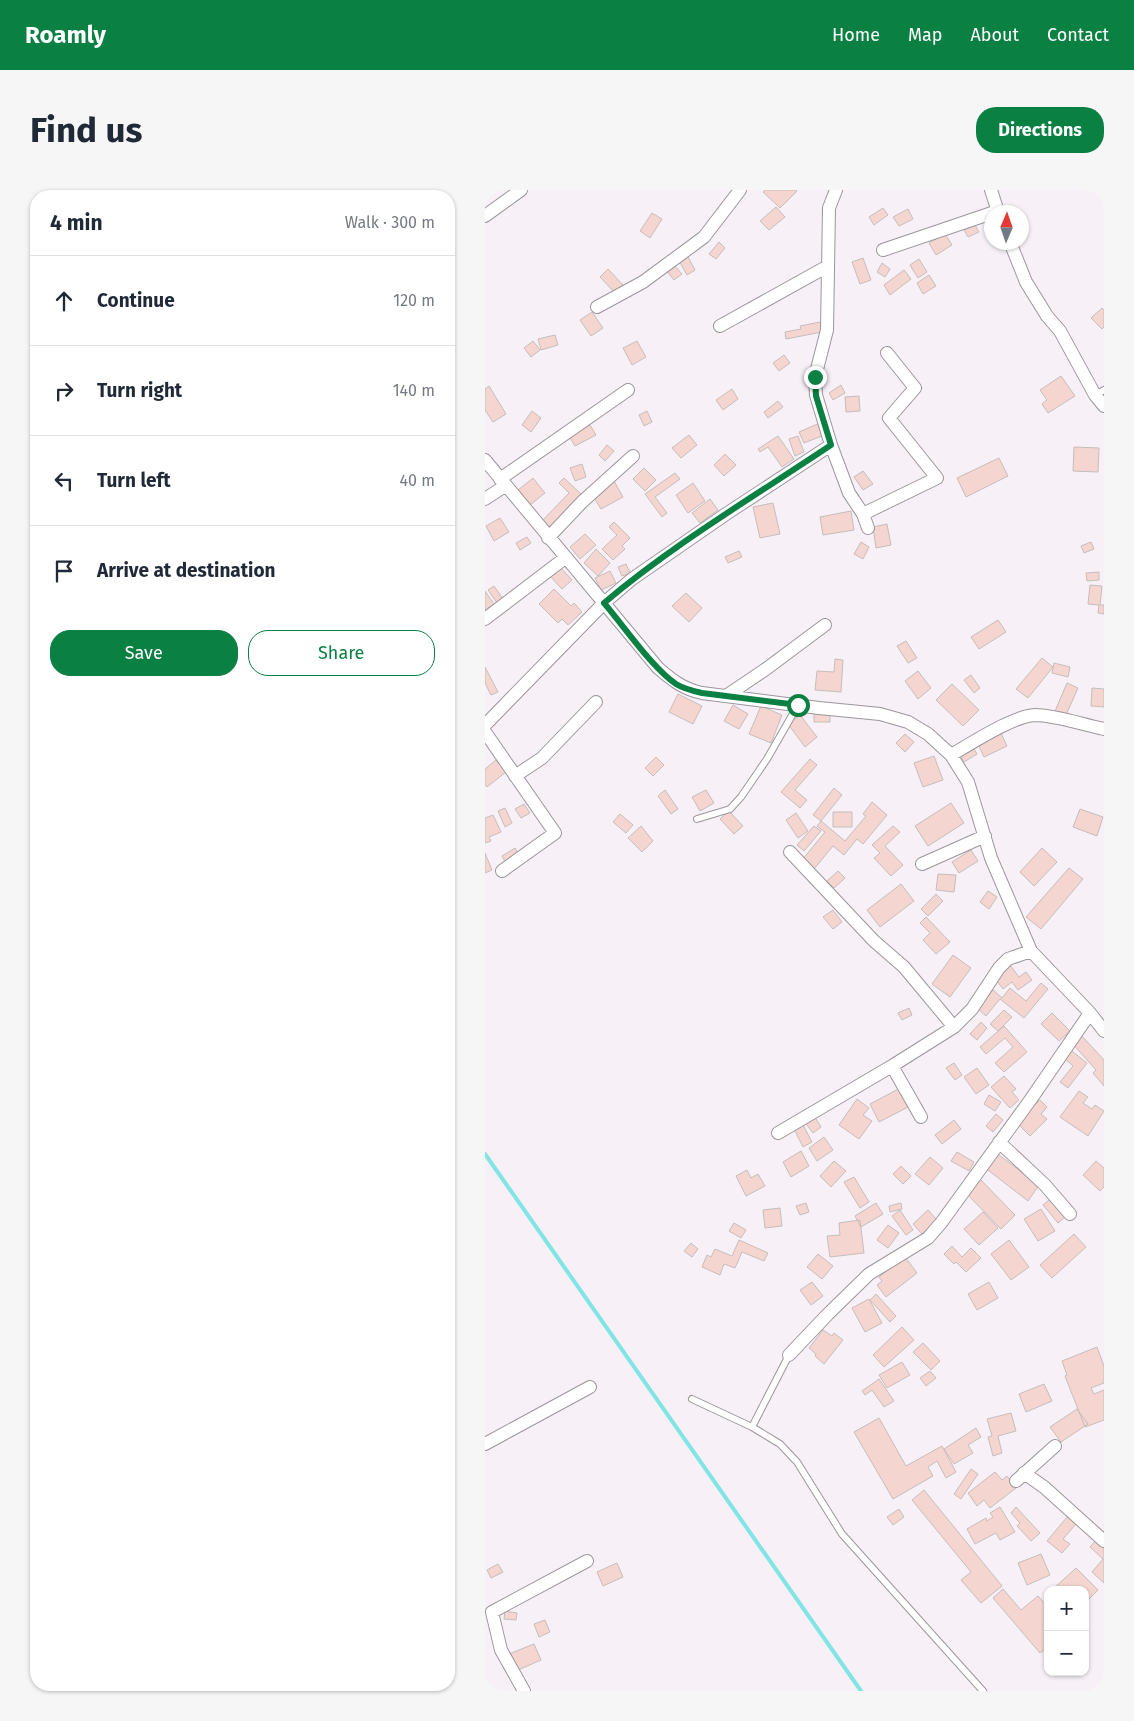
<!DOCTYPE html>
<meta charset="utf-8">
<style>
body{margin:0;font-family:"Fira Sans",sans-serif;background:#f6f6f7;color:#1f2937}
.controls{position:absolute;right:15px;bottom:15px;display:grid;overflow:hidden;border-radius:10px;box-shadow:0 1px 4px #0004}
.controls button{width:45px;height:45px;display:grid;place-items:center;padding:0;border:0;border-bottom:1px solid #e0e1e3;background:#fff;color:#1f2937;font:25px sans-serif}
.compass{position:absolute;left:499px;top:15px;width:45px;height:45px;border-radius:50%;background:#fff;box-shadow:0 1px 4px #0004;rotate:2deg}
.stop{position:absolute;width:15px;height:15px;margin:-11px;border:4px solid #0b8043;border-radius:50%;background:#fff}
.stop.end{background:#0b8043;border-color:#fff;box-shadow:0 1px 5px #0008}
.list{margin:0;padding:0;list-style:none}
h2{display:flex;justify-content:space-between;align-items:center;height:65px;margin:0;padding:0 20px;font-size:21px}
h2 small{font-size:16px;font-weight:400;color:#747a83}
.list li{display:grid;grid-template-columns:32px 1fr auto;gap:15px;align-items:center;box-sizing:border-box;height:90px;padding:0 20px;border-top:1px solid #e0e1e3}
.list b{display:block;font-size:19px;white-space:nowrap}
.list em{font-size:16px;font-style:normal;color:#747a83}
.actions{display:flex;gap:10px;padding:15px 20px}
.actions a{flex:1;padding:11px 0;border:1px solid #0b8043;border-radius:20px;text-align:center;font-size:18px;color:#0b8043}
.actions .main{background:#0b8043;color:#fff}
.icon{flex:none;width:28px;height:28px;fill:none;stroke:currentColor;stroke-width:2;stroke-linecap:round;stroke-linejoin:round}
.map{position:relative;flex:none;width:619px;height:1501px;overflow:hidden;border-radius:20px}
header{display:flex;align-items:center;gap:30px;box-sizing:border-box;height:70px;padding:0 25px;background:#0b8043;color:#fff}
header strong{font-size:24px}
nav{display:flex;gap:28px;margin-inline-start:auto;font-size:18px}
.intro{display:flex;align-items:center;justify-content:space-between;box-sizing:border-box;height:120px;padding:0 30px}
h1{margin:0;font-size:35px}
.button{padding:12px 22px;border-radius:20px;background:#0b8043;color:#fff;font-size:18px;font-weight:700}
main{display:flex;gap:30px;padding:0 30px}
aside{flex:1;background:#fff;border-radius:20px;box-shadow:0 1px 4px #0004}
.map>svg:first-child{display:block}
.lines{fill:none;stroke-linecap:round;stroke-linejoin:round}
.stream{stroke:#81e4e5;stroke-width:4}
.building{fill:#f5d5cf;stroke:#c6bdbb}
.service-casing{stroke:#9c969c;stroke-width:8}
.minor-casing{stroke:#9c969c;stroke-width:14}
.service{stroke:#fff;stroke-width:6}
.minor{stroke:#fff;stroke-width:12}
.route{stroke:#0b8043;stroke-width:6}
</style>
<header>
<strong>Roamly</strong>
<nav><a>Home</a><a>Map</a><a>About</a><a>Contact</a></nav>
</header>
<div class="intro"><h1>Find us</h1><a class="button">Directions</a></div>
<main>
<aside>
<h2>4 min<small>Walk · 300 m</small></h2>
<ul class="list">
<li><svg class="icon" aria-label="ahead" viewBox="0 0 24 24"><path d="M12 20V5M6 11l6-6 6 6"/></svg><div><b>Continue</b></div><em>120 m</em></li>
<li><svg class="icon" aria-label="right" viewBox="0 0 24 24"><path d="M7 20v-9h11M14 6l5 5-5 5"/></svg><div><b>Turn right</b></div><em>140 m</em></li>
<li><svg class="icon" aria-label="left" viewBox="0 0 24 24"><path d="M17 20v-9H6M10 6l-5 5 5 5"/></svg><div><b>Turn left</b></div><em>40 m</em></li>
<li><svg class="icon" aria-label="arrive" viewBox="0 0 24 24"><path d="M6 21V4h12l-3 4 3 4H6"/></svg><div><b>Arrive at destination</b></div></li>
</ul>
<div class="actions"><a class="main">Save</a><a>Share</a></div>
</aside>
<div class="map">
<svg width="619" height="1501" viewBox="0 0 619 1501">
<rect width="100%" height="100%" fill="#f7f0f7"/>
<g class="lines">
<path class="stream" d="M 0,964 L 376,1501"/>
</g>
<path class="building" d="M 280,0 L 311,0 L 312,1 L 295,18 L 278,2 Z
M 291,17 L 300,27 L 284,40 L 275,31 Z
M 398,18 L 403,25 L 389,35 L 384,27 Z
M 423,19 L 428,29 L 414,36 L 408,27 Z
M 167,23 L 177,29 L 165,48 L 155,41 Z
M 490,35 L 494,42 L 483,47 L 479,40 Z
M 460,44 L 467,55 L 451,65 L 444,53 Z
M 234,52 L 240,58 L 231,69 L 224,64 Z
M 202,65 L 210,80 L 202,85 L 193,69 Z
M 378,68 L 386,90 L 375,94 L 367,72 Z
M 434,69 L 442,82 L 433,88 L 425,75 Z
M 397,73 L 405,79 L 400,87 L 392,82 Z
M 188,74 L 197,84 L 189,90 L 181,80 Z
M 123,79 L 138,95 L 130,103 L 115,87 Z
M 419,80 L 426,89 L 405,105 L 399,95 Z
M 444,85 L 451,96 L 438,104 L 432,93 Z
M 617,118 L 619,120 L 619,137 L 617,139 L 606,128 Z
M 107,122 L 118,138 L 106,146 L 95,130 Z
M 335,132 L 337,142 L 301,149 L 300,142 L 316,139 L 315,136 Z
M 70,145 L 73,155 L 56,160 L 53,149 Z
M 48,151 L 55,160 L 46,167 L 39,158 Z
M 152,151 L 161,167 L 147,175 L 138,158 Z
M 299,165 L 305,173 L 294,181 L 288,173 Z
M 576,186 L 590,206 L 563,223 L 557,214 L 562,210 L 555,200 Z
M 356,195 L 360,203 L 348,210 L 344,203 Z
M 4,196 L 21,224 L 8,232 L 0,220 L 0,199 Z
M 247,199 L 253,209 L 238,220 L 231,210 Z
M 374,206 L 375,221 L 361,222 L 360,207 Z
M 293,211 L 298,217 L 283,228 L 279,222 Z
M 47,221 L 56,228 L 46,242 L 37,235 Z
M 162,221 L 167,232 L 159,236 L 154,225 Z
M 337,232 L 342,244 L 319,253 L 314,242 Z
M 105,235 L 111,245 L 90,256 L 84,246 Z
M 204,245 L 212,255 L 196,268 L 187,258 Z
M 293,246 L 309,269 L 297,277 L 283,257 L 275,262 L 273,259 Z
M 313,246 L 319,262 L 310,266 L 304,249 Z
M 122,255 L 129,261 L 120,271 L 114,265 Z
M 589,257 L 614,258 L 613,282 L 588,281 Z
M 240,264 L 251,275 L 239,286 L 229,275 Z
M 514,268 L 523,286 L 481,307 L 472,288 Z
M 97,274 L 101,287 L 90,291 L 85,278 Z
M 159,278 L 171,290 L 160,301 L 148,289 Z
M 378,281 L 388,294 L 378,300 L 369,287 Z
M 190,283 L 195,289 L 170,307 L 182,323 L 177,327 L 160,304 Z
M 48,288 L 60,303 L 45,315 L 33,300 Z
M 79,288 L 97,305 L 63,341 L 55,333 L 84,303 L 74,293 Z
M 129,291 L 138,307 L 116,319 L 107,304 Z
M 208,293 L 220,311 L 203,323 L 191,305 Z
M 225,309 L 233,320 L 215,333 L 207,323 Z
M 288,313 L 295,344 L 275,348 L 268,317 Z
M 366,321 L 369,340 L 338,345 L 335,327 Z
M 15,328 L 24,342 L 9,351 L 1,336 Z
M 129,332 L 145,348 L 137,356 L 140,359 L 128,370 L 117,359 L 132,345 L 124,337 Z
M 402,334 L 406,355 L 391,358 L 388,337 Z
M 100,344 L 111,355 L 95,369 L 85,357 Z
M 42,347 L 46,353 L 35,360 L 31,353 Z
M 376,352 L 384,357 L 378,369 L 369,364 Z
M 606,352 L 609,359 L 599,363 L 596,356 Z
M 111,359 L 125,373 L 113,386 L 99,373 Z
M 254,361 L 257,367 L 243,373 L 240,367 Z
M 141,374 L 145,383 L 137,386 L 133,377 Z
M 74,376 L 87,390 L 77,399 L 64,385 Z
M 125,381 L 131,393 L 116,400 L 110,388 Z
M 614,382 L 614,390 L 602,391 L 601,383 Z
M 605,395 L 617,396 L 615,415 L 619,415 L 619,424 L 613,423 L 614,415 L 603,414 Z
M 9,396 L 18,409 L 12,413 L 3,400 Z
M 69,399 L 86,416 L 89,413 L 97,422 L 83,435 L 77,429 L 73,433 L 54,414 Z
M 0,401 L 9,414 L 0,420 Z
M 201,403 L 217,418 L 204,432 L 187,416 Z
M 513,430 L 521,442 L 494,459 L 486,447 Z
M 421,451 L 432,468 L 423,473 L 412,456 Z
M 557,468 L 568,477 L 543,508 L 531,499 Z
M 350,469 L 358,470 L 356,502 L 330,500 L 332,481 L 349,482 Z
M 569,473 L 585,477 L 583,487 L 567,483 Z
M 0,477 L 13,502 L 6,505 L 0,493 Z
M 433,481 L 446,498 L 433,509 L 420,491 Z
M 486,485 L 495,498 L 489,503 L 479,490 Z
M 582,493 L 593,498 L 581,525 L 570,521 Z
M 467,494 L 494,520 L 478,536 L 451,510 Z
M 607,498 L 619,499 L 619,517 L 606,516 Z
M 193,504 L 217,516 L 208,534 L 184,522 Z
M 248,515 L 263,524 L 254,539 L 239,531 Z
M 276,516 L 297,525 L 286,553 L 264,544 Z
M 345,522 L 345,532 L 329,532 L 329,523 Z
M 315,525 L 332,547 L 320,557 L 303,534 Z
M 515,541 L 522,556 L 499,567 L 492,552 Z
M 420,544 L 429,552 L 420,562 L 411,553 Z
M 488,557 L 492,564 L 479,572 L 474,564 Z
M 449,566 L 458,590 L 438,597 L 429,573 Z
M 171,567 L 179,575 L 168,586 L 160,578 Z
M 325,569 L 332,575 L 310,600 L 322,610 L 315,618 L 296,602 Z
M 11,570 L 21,582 L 2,597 L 0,595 L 0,579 Z
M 349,598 L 357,605 L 336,631 L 328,625 Z
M 180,600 L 193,619 L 186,624 L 173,606 Z
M 221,600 L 229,613 L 215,621 L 207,607 Z
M 387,612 L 402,625 L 378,654 L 372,649 L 359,665 L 348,656 L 329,679 L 317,670 L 340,642 L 332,636 L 336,631 L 360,651 L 381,626 L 378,624 Z
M 466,613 L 479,633 L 443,656 L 430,636 Z
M 39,614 L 45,623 L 36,628 L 30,619 Z
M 20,618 L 27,633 L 20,637 L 13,621 Z
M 595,619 L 618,627 L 612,646 L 588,637 Z
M 244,621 L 258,636 L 249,644 L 235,629 Z
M 348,622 L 367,622 L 367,637 L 348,637 Z
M 311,623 L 323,641 L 313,648 L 301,630 Z
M 135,624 L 148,635 L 141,643 L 128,632 Z
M 8,625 L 16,642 L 4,647 L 6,651 L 0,653 L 0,628 Z
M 156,636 L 168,651 L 157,662 L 143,648 Z
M 329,636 L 336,641 L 319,661 L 312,655 Z
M 408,636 L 415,642 L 400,656 L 418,675 L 406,686 L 389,668 L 395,663 L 387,655 Z
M 30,658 L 35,667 L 21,674 L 17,666 Z
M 557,658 L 572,672 L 549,696 L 535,682 Z
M 486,660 L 493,671 L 474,683 L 467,672 Z
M 0,663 L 7,680 L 0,683 Z
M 584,678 L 598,689 L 556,739 L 541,727 Z
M 353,681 L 360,688 L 349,698 L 342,691 Z
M 453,684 L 471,685 L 469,702 L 451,700 Z
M 416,694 L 429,711 L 395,737 L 382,720 Z
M 503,701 L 512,707 L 504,719 L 495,712 Z
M 451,704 L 458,711 L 443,726 L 436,719 Z
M 348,720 L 357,732 L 348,739 L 338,727 Z
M 441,727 L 465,752 L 451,764 L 438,750 L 445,743 L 435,733 Z
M 468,765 L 486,778 L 465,807 L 447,794 Z
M 525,775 L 534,787 L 541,782 L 547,790 L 533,800 L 527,792 L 518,799 L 509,787 Z
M 556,793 L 563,799 L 539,828 L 515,809 L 501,826 L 492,818 L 508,800 L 517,808 L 525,798 L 541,811 Z
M 424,818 L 427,825 L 417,830 L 413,823 Z
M 519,820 L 527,827 L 513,841 L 505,834 Z
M 567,823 L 585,841 L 574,851 L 556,834 Z
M 496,832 L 502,838 L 492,850 L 485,844 Z
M 519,836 L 542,862 L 519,882 L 510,873 L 528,857 L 520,848 L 501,864 L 495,857 Z
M 596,845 L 619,870 L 619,896 L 608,883 L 611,880 L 587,853 Z
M 583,858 L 602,873 L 583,898 L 575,892 L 588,876 L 577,866 Z
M 469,873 L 477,885 L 470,890 L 461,878 Z
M 492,878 L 504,895 L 491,904 L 479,887 Z
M 519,886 L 531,899 L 527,902 L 534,910 L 525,918 L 506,897 Z
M 417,897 L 427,915 L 394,932 L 385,914 Z
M 594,901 L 603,907 L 598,913 L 607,919 L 610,915 L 619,921 L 603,946 L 575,927 Z
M 504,905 L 516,912 L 510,921 L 499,914 Z
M 372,909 L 384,918 L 378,925 L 387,931 L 374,949 L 354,935 Z
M 555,910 L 562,917 L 556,924 L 562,929 L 545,946 L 531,932 Z
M 328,924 L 336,937 L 328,943 L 319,931 Z
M 511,924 L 518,930 L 508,942 L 501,936 Z
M 469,930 L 476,939 L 457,954 L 450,945 Z
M 317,933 L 327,952 L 318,957 L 308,937 Z
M 339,947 L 348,960 L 332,971 L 324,958 Z
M 316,961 L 324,976 L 306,987 L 298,972 Z
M 472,962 L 489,972 L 484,981 L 466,971 Z
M 510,962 L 554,995 L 543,1011 L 499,977 Z
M 445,967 L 458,978 L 444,995 L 430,984 Z
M 349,971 L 361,981 L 346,997 L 335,986 Z
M 611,971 L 619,978 L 619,997 L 615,1001 L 598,985 Z
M 416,976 L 426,986 L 418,994 L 408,984 Z
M 262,980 L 266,988 L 273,984 L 280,996 L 261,1006 L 251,986 Z
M 369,987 L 384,1012 L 375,1018 L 359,992 Z
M 494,988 L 530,1025 L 516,1039 L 480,1002 Z
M 565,1009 L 581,1026 L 573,1033 L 558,1015 Z
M 321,1013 L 324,1022 L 315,1025 L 311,1016 Z
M 391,1013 L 398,1024 L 376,1037 L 370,1026 Z
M 416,1013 L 417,1019 L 405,1022 L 404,1016 Z
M 295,1018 L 297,1036 L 280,1038 L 278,1020 Z
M 556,1019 L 570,1041 L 553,1051 L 539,1029 Z
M 415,1020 L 428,1040 L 421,1045 L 407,1026 Z
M 443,1020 L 452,1030 L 437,1044 L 428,1034 Z
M 498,1022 L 513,1038 L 494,1055 L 479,1039 Z
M 375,1030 L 379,1063 L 345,1067 L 342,1046 L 355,1045 L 354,1033 Z
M 249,1033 L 261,1040 L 256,1048 L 244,1041 Z
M 403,1035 L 414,1043 L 403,1058 L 392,1050 Z
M 589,1044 L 601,1057 L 567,1088 L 555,1075 Z
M 254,1050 L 283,1063 L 279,1071 L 257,1062 L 250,1078 L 239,1074 L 235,1085 L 217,1077 L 222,1065 L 226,1067 L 230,1059 L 247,1066 Z
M 524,1050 L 544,1077 L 526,1090 L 506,1064 Z
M 206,1053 L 213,1059 L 207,1067 L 199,1061 Z
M 467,1056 L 477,1067 L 486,1058 L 496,1068 L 481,1082 L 471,1072 L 469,1074 L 459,1064 Z
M 333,1064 L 348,1076 L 337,1089 L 322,1077 Z
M 420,1067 L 432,1083 L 401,1107 L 392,1095 L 397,1091 L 394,1087 Z
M 327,1092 L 338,1106 L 326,1115 L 315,1100 Z
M 504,1092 L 513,1108 L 492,1120 L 483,1104 Z
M 391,1104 L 411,1126 L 405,1132 L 385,1110 Z
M 384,1109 L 397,1133 L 380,1142 L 367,1118 Z
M 417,1137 L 429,1150 L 399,1177 L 388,1165 Z
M 338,1140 L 347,1146 L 349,1143 L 358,1150 L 339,1174 L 330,1166 L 331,1164 L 324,1158 Z
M 438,1153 L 455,1171 L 446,1180 L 428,1162 Z
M 612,1157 L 619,1176 L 619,1193 L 606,1198 L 609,1204 L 619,1200 L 619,1230 L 600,1237 L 580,1186 L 582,1185 L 577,1171 Z
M 417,1172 L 425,1185 L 402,1198 L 394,1185 Z
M 445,1181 L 451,1188 L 441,1196 L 435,1188 Z
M 394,1189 L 409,1211 L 399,1217 L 387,1200 L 380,1205 L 377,1201 Z
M 559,1194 L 567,1211 L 541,1222 L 534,1204 Z
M 592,1219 L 603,1234 L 576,1252 L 565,1237 Z
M 526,1223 L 531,1241 L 513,1246 L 517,1263 L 508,1266 L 503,1247 L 507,1246 L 502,1229 Z
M 394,1228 L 421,1276 L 457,1256 L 471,1282 L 461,1288 L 452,1271 L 443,1277 L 448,1286 L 408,1309 L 369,1242 Z
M 491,1238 L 496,1247 L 483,1255 L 488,1263 L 469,1274 L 459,1259 Z
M 486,1279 L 493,1284 L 476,1309 L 469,1304 Z
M 510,1282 L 517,1290 L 522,1286 L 531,1298 L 505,1318 L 499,1310 L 492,1316 L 483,1303 Z
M 439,1300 L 517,1396 L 496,1413 L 476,1390 L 486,1382 L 427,1310 Z
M 515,1317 L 530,1342 L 515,1350 L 511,1343 L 490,1354 L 482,1339 L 501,1328 L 502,1331 L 508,1327 L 505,1323 Z
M 531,1317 L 555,1343 L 546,1351 L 532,1336 L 535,1333 L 526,1323 Z
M 414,1319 L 419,1327 L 408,1335 L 402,1327 Z
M 582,1327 L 591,1334 L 578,1349 L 585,1354 L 577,1363 L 562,1351 Z
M 614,1347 L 619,1351 L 619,1393 L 607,1382 L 618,1369 L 605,1357 Z
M 556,1364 L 565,1385 L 542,1395 L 533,1373 Z
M 132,1373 L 138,1387 L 118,1396 L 112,1382 Z
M 13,1374 L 18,1382 L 6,1388 L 2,1380 Z
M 591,1378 L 613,1400 L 602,1411 L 600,1409 L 600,1400 L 567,1400 Z
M 518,1399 L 536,1420 L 553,1406 L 563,1417 L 563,1443 L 560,1445 L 563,1447 L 563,1457 L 555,1463 L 508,1408 Z
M 20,1421 L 32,1423 L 31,1430 L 19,1429 Z
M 60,1430 L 65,1442 L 54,1447 L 49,1434 Z
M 49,1454 L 56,1470 L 31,1481 L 24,1464 Z"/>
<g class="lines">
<defs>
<path id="service" d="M 610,205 L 619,200
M 212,629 L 245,619 L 256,607 L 282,569 L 313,515
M 207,1209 L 267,1237 L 295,1254 L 312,1272 L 357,1344 L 498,1501
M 267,1237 L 304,1165"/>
<path id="minor" d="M 351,0 L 344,18 L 342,140 L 330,187 L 331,205 L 346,255 L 364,303 L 378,324 L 383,338
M 506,0 L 513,22
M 0,26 L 36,0
M 525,52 L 541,92 L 562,126 L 575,141 L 610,205 L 619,216
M 398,60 L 507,23
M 112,117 L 158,92 L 219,47 L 255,0
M 235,136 L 343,76
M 0,270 L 173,478 C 187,490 198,499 217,503 L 334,518 L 395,524 L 423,532 L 443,544 L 466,565 L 483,592 L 506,668 L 546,761 L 605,823 L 619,841
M 15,289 L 143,200
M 0,309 L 20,296
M 378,324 L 452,288 L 404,228 L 430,198 L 402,163
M 63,348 L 97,312 L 148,266
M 0,429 L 80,368
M 241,506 L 281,479 L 340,435
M 0,535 L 119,413 L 147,389 L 241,324 L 346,255
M 0,542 L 70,643 L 17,681
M 466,565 C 487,553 528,526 550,525 C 570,525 599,535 619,539
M 30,586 L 57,568 L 111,512
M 305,662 L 389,751 L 419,777 L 469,837
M 437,674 L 500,646
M 407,876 L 436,927
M 293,943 L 407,876 L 469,837 L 487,819 L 514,778 L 523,769 L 546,761
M 514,952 L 560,995 L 585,1024
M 304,1165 L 343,1124 L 384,1084 L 443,1048 L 456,1033 L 546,909 L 605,823
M 0,1254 L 105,1197
M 539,1283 L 559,1297 L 619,1351
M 531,1291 L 570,1256
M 39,1501 L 16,1460 L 7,1422 L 102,1371"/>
</defs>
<use href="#service" class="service-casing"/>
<use href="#minor" class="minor-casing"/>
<use href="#service" class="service"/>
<use href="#minor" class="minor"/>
</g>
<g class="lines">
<path class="route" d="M 313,515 L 217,503 C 208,501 199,499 191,494 C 168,479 138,435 119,413 C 190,353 270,306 346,255 L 331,206 L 330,187"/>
</g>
</svg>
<div class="controls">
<button>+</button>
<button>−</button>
</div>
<svg class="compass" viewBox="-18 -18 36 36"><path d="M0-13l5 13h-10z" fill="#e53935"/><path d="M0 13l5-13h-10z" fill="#747a83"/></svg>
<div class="stop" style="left:313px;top:515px"></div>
<div class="stop end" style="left:330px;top:187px"></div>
</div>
</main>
